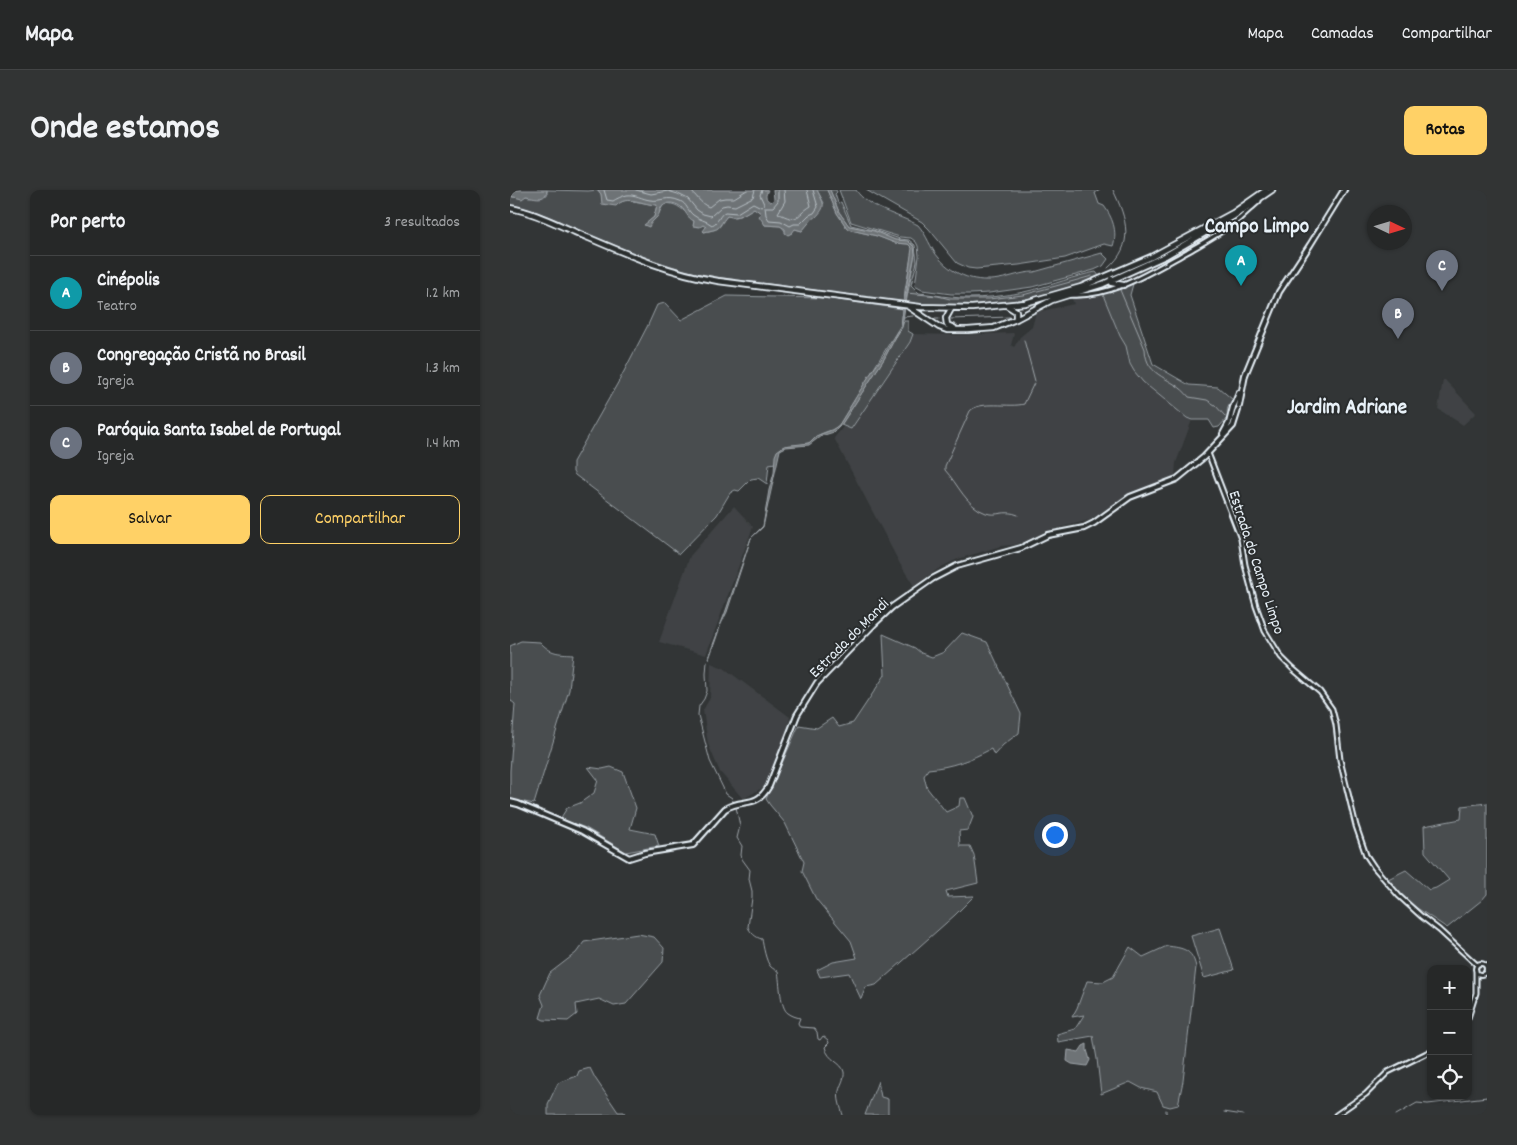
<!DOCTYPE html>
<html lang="pt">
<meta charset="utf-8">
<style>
body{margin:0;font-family:Dekko,sans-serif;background:#323434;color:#f1f3f6}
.controls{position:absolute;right:15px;bottom:15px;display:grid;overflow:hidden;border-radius:10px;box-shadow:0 1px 4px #0004}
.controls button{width:45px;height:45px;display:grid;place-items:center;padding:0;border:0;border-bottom:1px solid #424445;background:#262828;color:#f1f3f6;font:25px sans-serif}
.compass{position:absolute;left:857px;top:15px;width:45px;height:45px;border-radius:50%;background:#262828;box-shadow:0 1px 4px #0004;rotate:94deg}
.you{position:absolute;left:544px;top:644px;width:18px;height:18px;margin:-12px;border:4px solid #fff;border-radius:50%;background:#1a73e8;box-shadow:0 0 0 8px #1a73e833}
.badge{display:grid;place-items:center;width:32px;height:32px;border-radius:50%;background:#ffd166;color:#fff;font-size:16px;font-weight:700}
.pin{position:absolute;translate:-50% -41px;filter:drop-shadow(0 1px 2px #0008)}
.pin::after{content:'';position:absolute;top:26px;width:18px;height:15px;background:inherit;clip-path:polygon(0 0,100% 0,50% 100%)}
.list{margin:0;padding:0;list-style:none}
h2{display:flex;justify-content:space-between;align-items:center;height:65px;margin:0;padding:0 20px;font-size:21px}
h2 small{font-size:16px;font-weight:400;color:#a4a6a8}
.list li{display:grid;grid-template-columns:32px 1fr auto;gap:15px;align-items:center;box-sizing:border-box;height:75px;padding:0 20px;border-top:1px solid #424445}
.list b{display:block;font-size:19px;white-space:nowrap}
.list p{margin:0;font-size:16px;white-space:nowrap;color:#a4a6a8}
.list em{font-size:16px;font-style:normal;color:#a4a6a8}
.actions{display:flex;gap:10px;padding:15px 20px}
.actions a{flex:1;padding:11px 0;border:1px solid #ffd166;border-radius:10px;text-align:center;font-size:18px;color:#ffd166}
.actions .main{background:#ffd166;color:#111}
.icon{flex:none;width:28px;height:28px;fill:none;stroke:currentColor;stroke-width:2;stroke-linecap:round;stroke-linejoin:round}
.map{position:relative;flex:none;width:977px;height:925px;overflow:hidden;border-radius:10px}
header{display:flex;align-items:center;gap:30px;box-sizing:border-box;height:70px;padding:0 25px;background:#262828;border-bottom:1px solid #424445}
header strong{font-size:24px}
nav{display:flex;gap:28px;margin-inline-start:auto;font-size:18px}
.intro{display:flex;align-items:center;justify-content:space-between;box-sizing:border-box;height:120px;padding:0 30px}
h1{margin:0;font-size:35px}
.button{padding:12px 22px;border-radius:10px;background:#ffd166;color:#111;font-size:18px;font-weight:700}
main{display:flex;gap:30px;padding:0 30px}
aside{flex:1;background:#262828;border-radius:10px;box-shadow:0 1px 4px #0004}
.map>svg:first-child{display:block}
.built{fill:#3f4244}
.green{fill:#494d4f;stroke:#989fa4}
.water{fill:#6e7376;stroke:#9fa5aa}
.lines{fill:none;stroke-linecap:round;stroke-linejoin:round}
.shore{stroke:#b7bfc4;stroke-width:1}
.stream{stroke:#9fa5aa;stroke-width:1}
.tertiary-casing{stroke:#e8f1f8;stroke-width:7}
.secondary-casing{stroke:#e8f1f8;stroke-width:8}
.trunk-casing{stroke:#e8f1f8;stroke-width:8}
.tertiary{stroke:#2a2d2e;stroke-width:3}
.secondary{stroke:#2a2d2e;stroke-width:4}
.trunk{stroke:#2a2d2e;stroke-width:4.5}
.labels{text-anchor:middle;stroke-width:4;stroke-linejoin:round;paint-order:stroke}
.street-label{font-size:16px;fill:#e8f1f8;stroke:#2a2d2e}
.district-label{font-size:21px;font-weight:bold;fill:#e8f1f8;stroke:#2a2d2e}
</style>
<header>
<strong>Mapa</strong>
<nav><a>Mapa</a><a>Camadas</a><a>Compartilhar</a></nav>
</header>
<div class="intro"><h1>Onde estamos</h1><a class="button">Rotas</a></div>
<main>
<aside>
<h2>Por perto<small>3 resultados</small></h2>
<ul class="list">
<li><span class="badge" style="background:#0f9aa8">A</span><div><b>Cinépolis</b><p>Teatro</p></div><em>1.2 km</em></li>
<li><span class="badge" style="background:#6b7280">B</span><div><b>Congregação Cristã no Brasil</b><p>Igreja</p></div><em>1.3 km</em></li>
<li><span class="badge" style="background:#6b7280">C</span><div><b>Paróquia Santa Isabel de Portugal</b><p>Igreja</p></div><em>1.4 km</em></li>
</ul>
<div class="actions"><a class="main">Salvar</a><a>Compartilhar</a></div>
</aside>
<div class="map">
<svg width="977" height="925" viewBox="0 0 977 925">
<rect width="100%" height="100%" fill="#323536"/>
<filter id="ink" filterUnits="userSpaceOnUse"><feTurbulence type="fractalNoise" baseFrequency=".02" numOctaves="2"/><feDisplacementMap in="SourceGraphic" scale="10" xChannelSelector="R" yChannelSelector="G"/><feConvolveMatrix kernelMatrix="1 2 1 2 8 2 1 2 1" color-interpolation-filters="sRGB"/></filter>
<g filter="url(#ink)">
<path class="built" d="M 593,103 L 610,146 L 617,156 L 620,174 L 677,228 L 682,230 L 666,273 L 665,285 L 656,290 L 620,303 L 580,330 L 537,341 L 514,352 L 504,355 L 491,356 L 448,369 L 431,377 L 404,396 L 390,374 L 324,248 L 334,236 L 341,239 L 376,188 L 400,152 L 403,144 L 448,145 L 503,143 L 504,144 L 501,155 L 504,157 L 510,147 L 522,137 L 526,122 L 564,114 L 562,109 Z
M 933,190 L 935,190 L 966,223 L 953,235 L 928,219 Z
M 224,316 L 243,337 L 196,465 L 149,452 L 180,366 Z
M 201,473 L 214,478 L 280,527 L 277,542 L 254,597 L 233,609 L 210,582 L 198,554 L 193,520 L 200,508 Z"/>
<path class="green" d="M 37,0 L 78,1 L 88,0 L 91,4 L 92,8 L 109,13 L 116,10 L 147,15 L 144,27 L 137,33 L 140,34 L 146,28 L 154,14 C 167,11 176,23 184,31 L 184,36 L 193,35 L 197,37 L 194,42 C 213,38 206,40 217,26 C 228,29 234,24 244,18 L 251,23 L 255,35 L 271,36 L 276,42 L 285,39 L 292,41 L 314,13 L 307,0 L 317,0 L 327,23 L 337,38 L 341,40 L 367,46 L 385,53 L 398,54 L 403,58 L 402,62 L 395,100 L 394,112 L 206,87 C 159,79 116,60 72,41 C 49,31 25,19 0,15 L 0,6 C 6,10 12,4 19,7 L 37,5 Z
M 320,0 L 326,0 L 327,2 L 325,4 L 328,13 L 331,12 L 341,35 L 363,40 L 390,49 L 399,50 L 405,55 L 407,72 L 401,95 L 409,103 C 420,104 430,106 440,107 C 463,110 500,106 522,100 C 543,95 564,86 586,82 L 590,87 C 525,114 467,118 396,113 L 405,64 L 403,54 L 385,50 L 364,41 L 339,36 L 329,22 Z
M 329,0 L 346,0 C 357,18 389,25 408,35 C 417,45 420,58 429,68 C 444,86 467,93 489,89 C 501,87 512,82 524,82 L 592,63 L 598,69 L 593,76 L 584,80 L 522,97 L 479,103 L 460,104 L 441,104 L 412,100 L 405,96 L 409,66 L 408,56 L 406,52 L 401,48 L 390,47 L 341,32 Z
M 356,0 L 590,0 L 585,3 L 589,14 L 594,16 C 602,27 608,41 603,56 L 594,54 L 555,68 L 509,75 L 466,79 L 458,78 L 447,73 L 419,39 L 412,32 Z
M 619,94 L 623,94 L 620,105 L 643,174 L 679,195 L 708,197 L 723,210 C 718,216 716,219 718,227 L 709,237 L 704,238 L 699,230 L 682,230 L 677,228 L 633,192 L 624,181 L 620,174 L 616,156 L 610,146 L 593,105 L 593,103 L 611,99 Z
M 217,106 L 314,108 L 393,119 L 391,135 L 387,141 L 329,235 C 323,241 315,241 307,246 C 304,248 302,252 298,253 C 281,258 267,249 265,273 L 259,274 L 257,294 L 248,288 L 241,289 L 229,301 L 225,300 L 220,303 L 207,325 L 169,364 L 65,285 L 63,282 L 63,272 L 110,189 L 138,135 L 147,115 L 155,113 L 171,130 Z
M 394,131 L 398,131 L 398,141 L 403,144 L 400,152 L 341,239 L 331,235 L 374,169 L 384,150 L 392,137 Z
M 452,443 L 477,452 L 511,524 L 509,543 L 493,555 L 484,565 L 481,559 C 460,570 442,577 418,579 L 414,586 L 417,598 L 436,622 L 449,616 L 450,608 L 455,608 L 463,627 L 458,640 L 449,641 L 450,656 L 460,656 L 464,665 L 468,693 L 436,701 L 438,707 L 464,706 L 445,725 L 366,795 L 356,797 L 351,809 L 339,783 L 310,787 L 307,780 L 323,772 L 347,768 L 341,751 L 306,709 L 292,681 L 294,672 L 275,633 L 260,615 L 256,609 L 289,535 L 307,538 L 322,528 L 329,537 L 343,533 L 375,485 L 373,444 L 405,458 L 411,463 L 422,467 L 434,462 Z
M 11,451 L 30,452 C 41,464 48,463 63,464 L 59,500 L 24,614 L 0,609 L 0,581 L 5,514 L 0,510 L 0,456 Z
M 78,577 L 92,579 L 101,577 L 113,582 L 126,618 L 120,639 L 145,644 L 149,656 L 116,662 L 76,638 L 50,629 L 57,618 L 70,613 L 84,603 L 88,590 Z
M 977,613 L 977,704 L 972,710 L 937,738 L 898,712 L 878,689 L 896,680 L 919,700 L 926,698 L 939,690 L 915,662 L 914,636 L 951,629 L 952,616 Z
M 710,738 L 724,780 L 694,788 L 681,746 Z
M 128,744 L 144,747 L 154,758 L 153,772 L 116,814 L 104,816 L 89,809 L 66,814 L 67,824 L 58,831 L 34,830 L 30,828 L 34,815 L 30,805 L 40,783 L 66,763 L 74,752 Z
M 657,756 C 673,758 682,759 686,777 L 673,891 L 668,915 L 660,917 L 653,915 L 647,902 L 631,898 L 620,892 L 591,904 L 587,869 L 583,846 L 548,852 L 547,844 L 565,839 L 574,825 L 562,827 L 567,818 L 577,791 L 593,792 L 603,787 L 620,757 L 633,767 Z
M 80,878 L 85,888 L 108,922 L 114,922 L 115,925 L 38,925 L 38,914 L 48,893 L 67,886 L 69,881 Z
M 368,891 L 371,907 L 378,909 L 378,925 L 355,925 Z"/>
<path class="water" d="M 0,0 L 37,0 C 36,12 24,7 16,6 L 12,9 L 0,6 Z
M 88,0 L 258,0 C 255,5 255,10 261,12 L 264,9 L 263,0 L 307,0 C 314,14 317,16 305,28 L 303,28 L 292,41 L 285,39 L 282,43 L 278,45 L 275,43 L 275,39 L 270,36 L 255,35 L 249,26 L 251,23 L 244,18 C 234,24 228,29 217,26 C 205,40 213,38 194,42 L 193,41 L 196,37 L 193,35 L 190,37 L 183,36 L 184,31 C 177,28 176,21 171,17 C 163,11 155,12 150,19 C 150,28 142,29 139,37 L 134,35 L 144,27 L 147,15 C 133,15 117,4 106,16 L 92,14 L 91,4 Z
M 317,0 L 320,0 L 329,22 L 339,36 L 364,41 L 385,50 L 398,51 L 404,57 L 405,64 L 398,97 L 392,137 L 384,150 L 374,169 L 331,235 L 324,242 L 311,246 L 299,255 L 276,257 L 270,260 L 253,337 L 241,348 L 217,422 L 211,434 L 199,469 L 198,468 L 215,423 L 241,348 L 253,336 L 259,300 L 264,283 L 265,266 L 267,261 L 274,256 L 299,253 L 306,246 L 322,240 L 329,235 L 359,186 L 374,165 L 391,135 L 402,58 L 398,54 L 385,53 L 367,46 L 341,40 L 337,38 L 327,23 Z
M 577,854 L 577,860 L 580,870 L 577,876 L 562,874 L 557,871 L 558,860 L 569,862 L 573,856 Z"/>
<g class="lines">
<path class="shore" d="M 94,0 L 97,10 L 103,11 C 106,9 112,6 117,5 C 125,4 132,9 140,10 C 152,12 156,5 170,11 C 177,14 177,20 183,25 C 189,30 196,30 202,35 C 209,32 209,25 215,22 L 227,23 L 243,13 L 251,17 L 253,16 L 254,14 L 250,5 L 252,0
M 126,0 L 141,4 L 158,1 L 168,4 L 178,9 L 187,20 L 193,24 L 201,26 L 212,16 L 217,15 L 225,16 L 243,7 L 245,0
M 179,0 C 187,5 190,14 199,17 L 209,9 L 215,8 L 224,8 L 237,0
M 268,0 L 268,11 L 263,17 L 255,17 L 256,25 L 259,30 L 271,31 L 280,36 L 284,34 L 290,34 L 299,25 L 304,23 L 308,17 L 303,0
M 274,0 L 275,11 L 268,23 C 289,34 285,26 301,16 L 297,0"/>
<path class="stream" d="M 598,78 C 625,55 617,29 603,0
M 610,100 L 635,159 C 636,189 663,186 679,207 L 697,210 L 705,215 L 715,226
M 396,103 L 428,106 L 440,109 L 479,109 L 513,105 L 582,86
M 394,127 L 403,126
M 423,129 L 429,129
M 441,129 L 500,127
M 508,325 C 494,319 487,327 476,323 C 456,316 448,294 435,280 L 435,276 L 460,221 C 470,210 500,218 514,214 L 525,191 L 514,150
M 197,471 L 196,484 L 197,501 L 194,509 L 189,516 L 188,525 L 200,571 L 216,604 L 222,608 L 223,611
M 226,617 L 230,636 L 227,648 L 232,656 L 231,665 L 232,669 L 240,680 L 239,689 L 242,701 L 242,708 L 238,737 C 240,742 246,748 252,749 C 253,755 256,773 261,777 C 263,779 266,780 268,781 C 270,792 270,818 278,823 C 282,826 286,827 290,828 L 288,833 L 290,837 L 304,838 L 307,842 L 308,849 L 310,850 L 313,846 L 318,850 L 319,853 L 315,857 C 318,871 332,872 334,882 C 335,889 330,895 329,901 C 327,908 331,918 333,925
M 656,920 L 656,925
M 714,922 L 733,925
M 886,925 L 907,913 L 918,914 L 977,907"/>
<defs>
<path id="tertiary" d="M 559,105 C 601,108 641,82 677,62 C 694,52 713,42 729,29 C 736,23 742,17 749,11
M 698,263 L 731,349 L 735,375 L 746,416 L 755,441 L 771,467 L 783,479 L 810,502 L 822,519 L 826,535 L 830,570 L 846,636 L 856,665 L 864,677 L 889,706 L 911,726 L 929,740 L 967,775
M965.5 779a5.5 5.5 0 1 1 11 0a5.5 5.5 0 1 1-11 0Z
M 958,828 L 966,803 L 966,780
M 826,925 L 856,904 L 878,882 L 921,861"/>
<path id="secondary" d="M 724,215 L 729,203
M 729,216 L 735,185 L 769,102 L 800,55 L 834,0
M 713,244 L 719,233 L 723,217
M 0,612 L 8,614 L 72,641 L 119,668 L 135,663 L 183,655 L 215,619 C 234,607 245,620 259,596 L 287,525 L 307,493 L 365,433 L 382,417 L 422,389 L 447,376 L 511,358 L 538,345 L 574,338 L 584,333 L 620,307 L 667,289 L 694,267 L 723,236 L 728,220"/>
<path id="trunk" d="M 0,18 C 23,22 44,33 65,42 C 112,62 157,83 208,91 L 410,117 L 462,118 L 515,113 L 571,97 L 641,67 L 723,23 L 756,0
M 601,89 L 602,93 L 613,95
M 498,116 L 506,121 L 506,129
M 399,117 L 429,137 L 437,140 L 458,140 L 484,138 L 506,129 L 542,110 L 593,94 L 655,66 L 724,26 L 762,0
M 441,119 L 436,128 L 437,135 L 444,138"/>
</defs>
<use href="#tertiary" class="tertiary-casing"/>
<use href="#secondary" class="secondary-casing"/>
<use href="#trunk" class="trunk-casing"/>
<use href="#tertiary" class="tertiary"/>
<use href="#secondary" class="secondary"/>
<use href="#trunk" class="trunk"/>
</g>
</g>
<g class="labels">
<g class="street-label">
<text transform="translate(748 372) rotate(72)" y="6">Estrada do Campo Limpo</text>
<text transform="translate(338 447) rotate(-45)" y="6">Estrada do Mandi</text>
</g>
<g class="district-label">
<text x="747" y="42">Campo Limpo</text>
<text x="837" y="223">Jardim Adriane</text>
</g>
</g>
</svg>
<div class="controls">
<button>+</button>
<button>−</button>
<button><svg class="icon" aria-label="locate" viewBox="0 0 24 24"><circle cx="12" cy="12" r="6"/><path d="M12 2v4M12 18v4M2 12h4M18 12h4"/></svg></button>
</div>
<svg class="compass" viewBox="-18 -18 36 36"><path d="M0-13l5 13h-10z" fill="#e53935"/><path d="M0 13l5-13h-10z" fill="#a4a6a8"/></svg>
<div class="you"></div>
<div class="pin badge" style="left:731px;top:96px;background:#0f9aa8">A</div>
<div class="pin badge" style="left:888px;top:149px;background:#6b7280">B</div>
<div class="pin badge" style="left:932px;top:101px;background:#6b7280">C</div>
</div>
</main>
